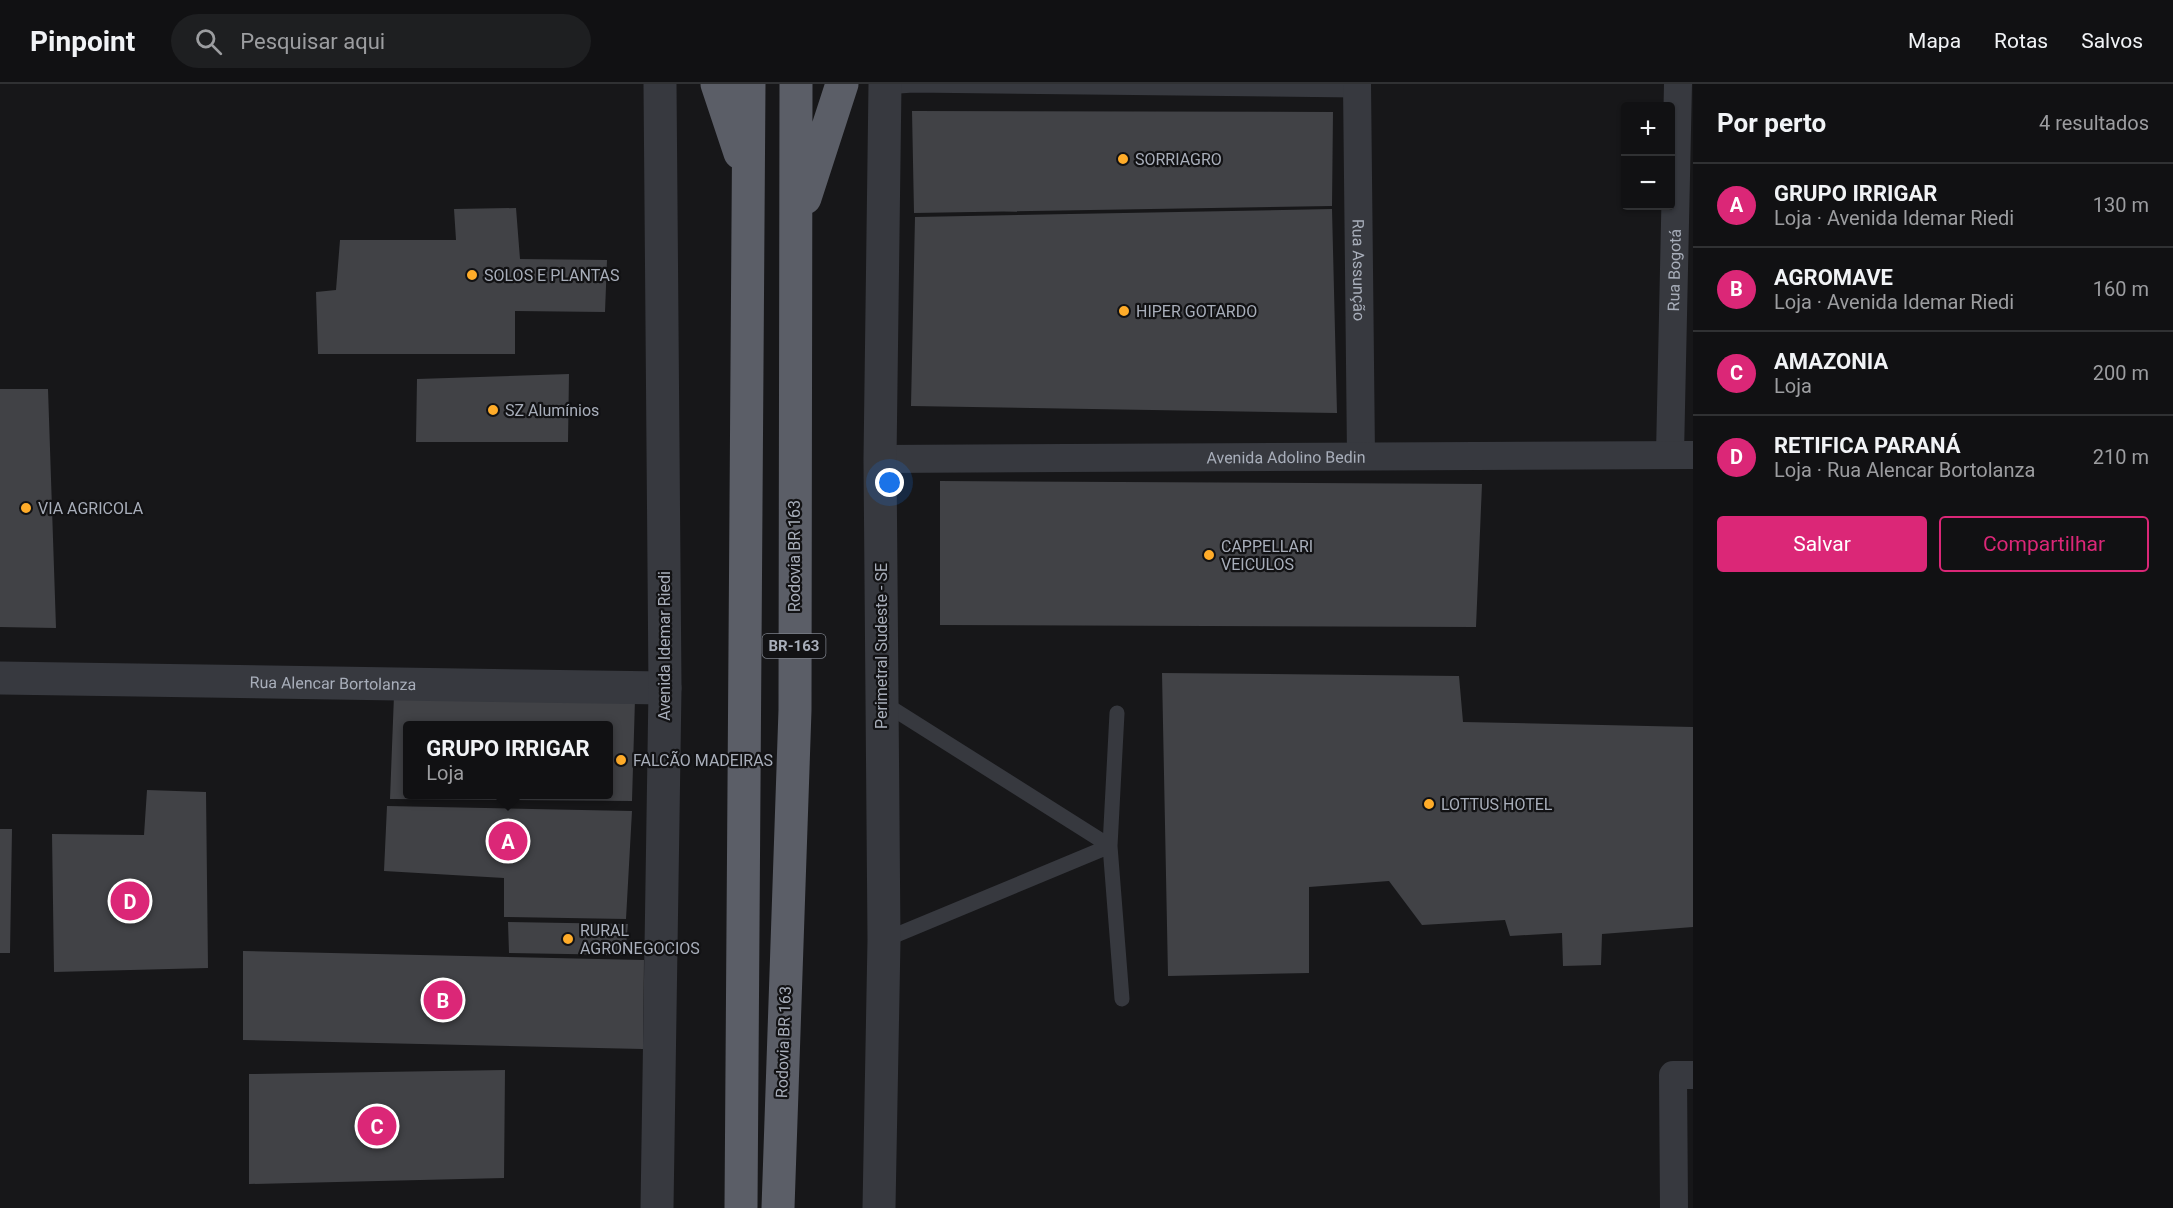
<!DOCTYPE html>
<html lang="pt">
<meta charset="utf-8">
<style>
body{margin:0;font-family:Roboto,sans-serif;background:#1e1f21;color:#f1f3f6}
.controls{position:absolute;right:18px;top:18px;display:grid;overflow:hidden;border-radius:6px;box-shadow:0 2px 4px #0004}
.controls button{width:54px;height:54px;display:grid;place-items:center;padding:0;border:0;border-bottom:2px solid #303133;background:#111113;color:#f1f3f6;font:30px sans-serif}
.you{position:absolute;left:890px;top:399px;width:21px;height:21px;margin:-15px;border:4px solid #fff;border-radius:50%;background:#1a73e8;box-shadow:0 0 0 9px #1a73e833}
.badge{display:grid;place-items:center;width:39px;height:39px;border-radius:50%;background:#db2777;color:#fff;font-size:20px;font-weight:700}
.pin{position:absolute;translate:-50% -50%;border:3px solid #fff;box-shadow:0 2px 6px #0006}
.popup{position:absolute;left:403px;top:637px;width:210px;height:78px;box-sizing:border-box;display:grid;place-content:center;border-radius:6px;background:#111113;filter:drop-shadow(0 2px 4px #0005);font-size:20px;white-space:nowrap;color:#9c9da0}
.popup b{font-size:22px;color:#f1f3f6}
.popup::after{content:'';position:absolute;left:50%;top:100%;margin-left:-12px;border:12px solid transparent;border-top-color:#111113}
.list{margin:0;padding:0;list-style:none}
h2{display:flex;justify-content:space-between;align-items:center;height:78px;margin:0;padding:0 24px;font-size:26px}
h2 small{font-size:20px;font-weight:400;color:#9c9da0}
.list li{display:grid;grid-template-columns:39px 1fr auto;gap:18px;align-items:center;box-sizing:border-box;height:84px;padding:0 24px;border-top:2px solid #303133}
.list b{display:block;font-size:22px;white-space:nowrap}
.list p{margin:0;font-size:20px;white-space:nowrap;color:#9c9da0}
.list em{font-size:20px;font-style:normal;color:#9c9da0}
.actions{display:flex;gap:12px;padding:18px 24px}
.actions a{flex:1;padding:14px 0;border:2px solid #db2777;border-radius:6px;text-align:center;font-size:21px;color:#db2777}
.actions .main{background:#db2777;color:#fff}
.icon{flex:none;width:33px;height:33px;fill:none;stroke:currentColor;stroke-width:2;stroke-linecap:round;stroke-linejoin:round}
.map{position:relative;flex:none;width:1693px;height:1124px;overflow:hidden}
header{display:flex;align-items:center;gap:36px;box-sizing:border-box;height:84px;padding:0 30px;background:#111113;border-bottom:2px solid #303133}
header strong{font-size:28px}
nav{display:flex;gap:33px;margin-inline-start:auto;font-size:21px}
.search{width:420px;height:54px;background:#1e1f21;display:flex;align-items:center;gap:15px;box-sizing:border-box;padding:0 21px;border-radius:33px;color:#9c9da0;font-size:22px}
main{display:flex}
aside{flex:1;background:#111113}
.map>svg:first-child{display:block}
.building{fill:#414246;fill-rule:evenodd}
.lines{fill:none;stroke-linecap:round;stroke-linejoin:round}
.service{stroke:#37393f;stroke-width:15}
.minor{stroke:#37393f;stroke-width:28}
.tertiary{stroke:#37393f;stroke-width:33}
.trunk{stroke:#5b5e67;stroke-width:33}
.poi-dot{fill:#ffac29;stroke:#121214;stroke-width:2}
.labels{text-anchor:middle;stroke-width:4.5;stroke-linejoin:round;paint-order:stroke}
.shield{fill:#121214;stroke:#7b7f88;stroke-width:1.5}
.shield-label{font-size:15px;font-weight:bold;fill:#a8aeba}
.poi-label{font-size:16px;fill:#a8aeba;stroke:#121214;text-anchor:start}
.street-label{font-size:16px;fill:#a8aeba;stroke:#121214}
</style>
<header>
<strong>Pinpoint</strong>
<div class="search"><svg class="icon" aria-label="search" viewBox="0 0 24 24"><circle cx="10" cy="10" r="6"/><path d="M15 15l6 6"/></svg>Pesquisar aqui</div>
<nav><a>Mapa</a><a>Rotas</a><a>Salvos</a></nav>
</header>
<main>
<div class="map">
<svg width="1693" height="1124" viewBox="0 0 1693 1124">
<rect width="100%" height="100%" fill="#171719"/>
<path class="building" d="M 912,27 L 1333,28 L 1332,122 L 914,129 Z
M 516,124 L 520,175 L 607,176 L 605,228 L 515,227 L 515,270 L 318,270 L 316,208 L 336,206 L 340,156 L 456,156 L 454,125 Z
M 1332,125 L 1337,329 L 911,322 L 915,133 Z
M 569,290 L 568,358 L 416,358 L 417,295 Z
M 0,305 L 48,305 L 56,544 L 0,543 Z
M 940,397 L 1482,400 L 1476,543 L 940,541 Z
M 1162,589 L 1459,592 L 1463,638 L 1693,643 L 1693,843 L 1602,850 L 1601,881 L 1563,882 L 1562,849 L 1510,852 L 1505,836 L 1422,841 L 1389,797 L 1309,803 L 1309,889 L 1168,892 Z
M 394,611 L 635,615 L 632,717 L 390,715 ZM 408,642 L 608,642 L 608,710 L 408,710 Z
M 147,706 L 206,708 L 208,884 L 54,888 L 52,750 L 144,751 Z
M 387,722 L 632,727 L 626,835 L 504,833 L 504,794 L 384,787 Z
M 0,745 L 12,745 L 10,869 L 0,869 Z
M 508,838 L 628,840 L 625,871 L 509,869 Z
M 243,867 L 644,876 L 643,965 L 243,956 Z
M 505,986 L 504,1094 L 249,1100 L 249,990 Z"/>
<g class="lines">
<path class="service" d="M 885,3 L 913,1 L 1357,6
M 882,618 L 1110,762
M 1117,629 L 1110,762 L 1122,915
M 884,856 L 1110,762"/>
<g class="minor">
<path id="s1" d="M 1357,0 L 1361,371"/>
<path id="s2" d="M 1670,370 L 1678,0"/>
<path id="s3" d="M 880,375 L 1693,371"/>
<path d="M 1674,1124 L 1673,991 L 1693,991"/>
</g>
<g class="tertiary">
<path id="s4" d="M 0,594 L 665,604"/>
<path d="M 657,1124 L 665,604 L 660,0"/>
<path d="M 879,1124 L 884,856 L 880,375 L 885,0"/>
</g>
<path class="trunk" d="M 717,0 L 740,69
M 805,114 L 842,0
M 741,1124 L 749,0
M 778,1124 L 795,626 L 796,0"/>
</g>
<g class="poi-dot">
<circle cx="1123" cy="75" r="6"/>
<circle cx="472" cy="191" r="6"/>
<circle cx="1124" cy="227" r="6"/>
<circle cx="493" cy="326" r="6"/>
<circle cx="26" cy="424" r="6"/>
<circle cx="1209" cy="471" r="6"/>
<circle cx="621" cy="676" r="6"/>
<circle cx="1429" cy="720" r="6"/>
<circle cx="568" cy="855" r="6"/>
</g>
<g class="labels">
<rect class="shield" x="762.5" y="550" width="63" height="24" rx="4.5"/>
<g class="shield-label">
<text x="794" y="567">BR-163</text>
</g>
<g class="poi-label">
<text x="1135" y="81">SORRIAGRO</text>
<text x="484" y="197">SOLOS E PLANTAS</text>
<text x="1136" y="233">HIPER GOTARDO</text>
<text x="505" y="332">SZ Alumínios</text>
<text x="38" y="430">VIA AGRICOLA</text>
<text x="1221" y="468">CAPPELLARI<tspan x="1221" dy="18">VEICULOS</tspan></text>
<text x="633" y="682">FALCÃO MADEIRAS</text>
<text x="1441" y="726">LOTTUS HOTEL</text>
<text x="580" y="852">RURAL<tspan x="580" dy="18">AGRONEGOCIOS</tspan></text>
</g>
<g class="street-label">
<text dy="6" stroke="none"><textPath href="#s2" startOffset="184">Rua Bogotá</textPath></text>
<text dy="6" stroke="none"><textPath href="#s1" startOffset="186">Rua Assunção</textPath></text>
<text dy="6" stroke="none"><textPath href="#s3" startOffset="406">Avenida Adolino Bedin</textPath></text>
<text transform="translate(794 472) rotate(-90)" y="6">Rodovia BR 163</text>
<text transform="translate(664 562) rotate(-90)" y="6">Avenida Idemar Riedi</text>
<text transform="translate(881 562) rotate(-90)" y="6">Perimetral Sudeste - SE</text>
<text dy="6" stroke="none"><textPath href="#s4" startOffset="333">Rua Alencar Bortolanza</textPath></text>
<text transform="translate(783 958) rotate(-88)" y="6">Rodovia BR 163</text>
</g>
</g>
</svg>
<div class="controls">
<button>+</button>
<button>−</button>
</div>
<div class="you"></div>
<div class="pin badge" style="left:508px;top:757px">A</div>
<div class="popup"><b>GRUPO IRRIGAR</b>Loja</div>
<div class="pin badge" style="left:443px;top:916px">B</div>
<div class="pin badge" style="left:377px;top:1042px">C</div>
<div class="pin badge" style="left:130px;top:817px">D</div>
</div>
<aside>
<h2>Por perto<small>4 resultados</small></h2>
<ul class="list">
<li><span class="badge">A</span><div><b>GRUPO IRRIGAR</b><p>Loja · Avenida Idemar Riedi</p></div><em>130 m</em></li>
<li><span class="badge">B</span><div><b>AGROMAVE</b><p>Loja · Avenida Idemar Riedi</p></div><em>160 m</em></li>
<li><span class="badge">C</span><div><b>AMAZONIA</b><p>Loja</p></div><em>200 m</em></li>
<li><span class="badge">D</span><div><b>RETIFICA PARANÁ</b><p>Loja · Rua Alencar Bortolanza</p></div><em>210 m</em></li>
</ul>
<div class="actions"><a class="main">Salvar</a><a>Compartilhar</a></div>
</aside>
</main>
